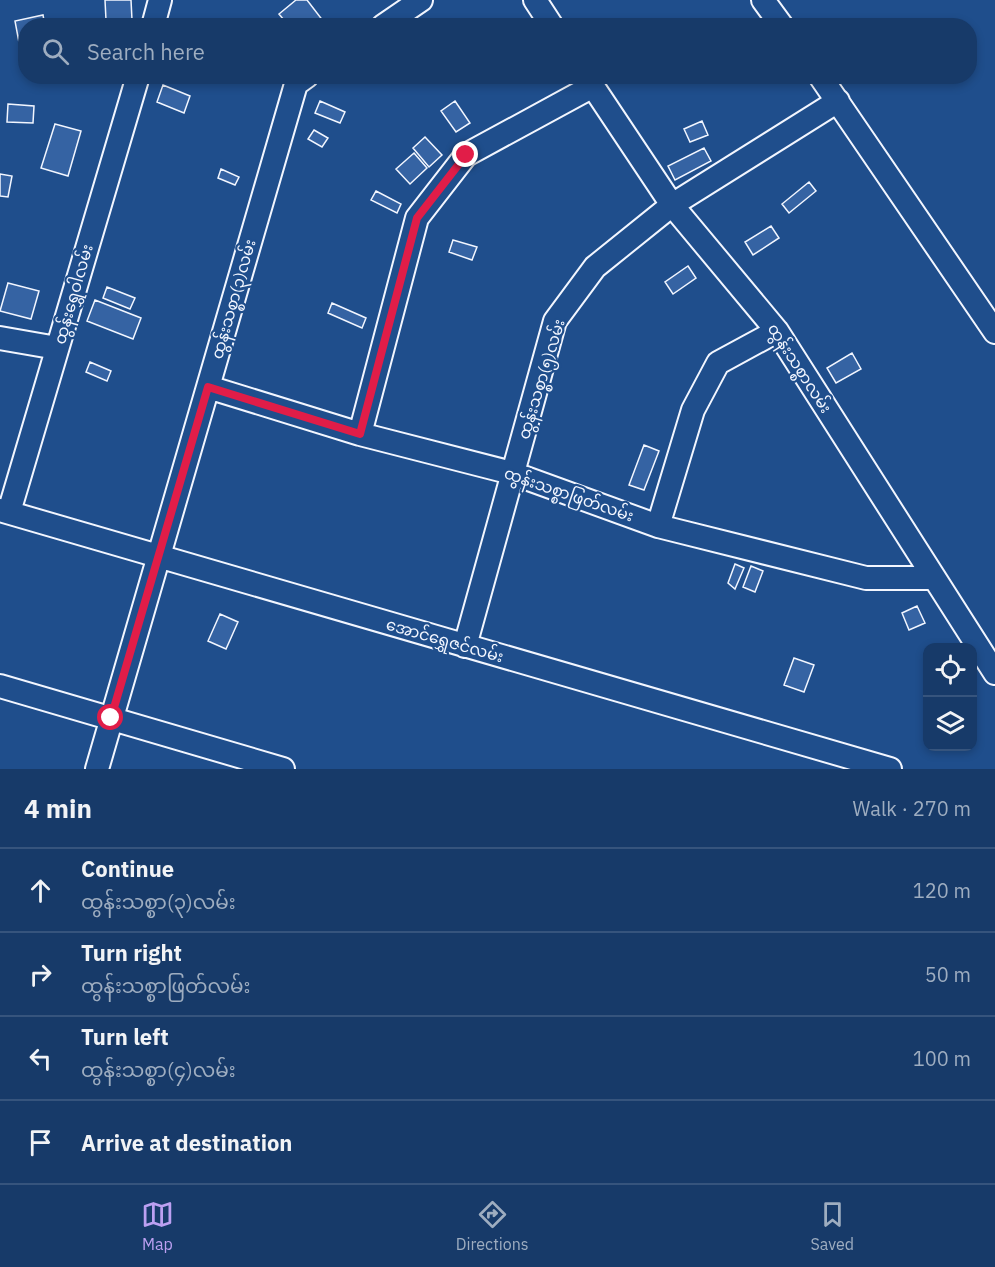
<!DOCTYPE html>
<meta charset="utf-8">
<style>
body{margin:0;font-family:"IBM Plex Sans","Noto Sans Myanmar",sans-serif;background:#244571;color:#f1f3f6}
.controls{position:absolute;right:18px;bottom:18px;display:grid;overflow:hidden;border-radius:12px;box-shadow:0 3px 9px #0003}
.controls button{width:54px;height:54px;display:grid;place-items:center;padding:0;border:0;border-bottom:2px solid #36547d;background:#173a69;color:#f1f3f6;font:30px sans-serif}
.stop{position:absolute;width:18px;height:18px;margin:-14px;border:4px solid #e11d48;border-radius:50%;background:#fff}
.stop.end{background:#e11d48;border-color:#fff;box-shadow:0 2px 6px #0008}
.list{margin:0;padding:0;list-style:none}
h2{display:flex;justify-content:space-between;align-items:center;height:78px;margin:0;padding:0 24px;font-size:26px}
h2 small{font-size:20px;font-weight:400;color:#9eadc0}
.list li{display:grid;grid-template-columns:39px 1fr auto;gap:18px;align-items:center;box-sizing:border-box;height:84px;padding:0 24px;border-top:2px solid #36547d}
.list b{display:block;font-size:22px;white-space:nowrap}
.list p{margin:0;font-size:20px;white-space:nowrap;color:#9eadc0}
.list em{font-size:20px;font-style:normal;color:#9eadc0}
.icon{flex:none;width:33px;height:33px;fill:none;stroke:currentColor;stroke-width:2;stroke-linecap:round;stroke-linejoin:round}
.map{position:relative;flex:none;width:995px;height:769px;overflow:hidden}
.search{position:absolute;background:#173a69;box-shadow:0 3px 9px #0003;left:18px;right:18px;top:18px;height:66px;display:flex;align-items:center;gap:15px;box-sizing:border-box;padding:0 21px;border-radius:24px;color:#9eadc0;font-size:22px}
.sheet{height:414px;background:#173a69}
nav{display:flex;justify-content:space-around;align-items:center;box-sizing:border-box;height:84px;border-top:2px solid #36547d;background:#173a69;font-size:16px;color:#9eadc0}
nav a{display:grid;justify-items:center;gap:3px}
nav .on{color:#bca0f2}
.map>svg:first-child{display:block}
.building{fill:#3563a3;stroke:#f2f6ff;stroke-width:1.5}
.lines{fill:none;stroke-linecap:round;stroke-linejoin:round}
.minor-casing{stroke:#f2f6ff;stroke-width:26}
.minor{stroke:#1f4e8c;stroke-width:22}
.route{stroke:#e11d48;stroke-width:8}
.labels{text-anchor:middle;stroke-width:4.5;stroke-linejoin:round;paint-order:stroke}
.street-label{font-size:16px;fill:#f2f6ff;stroke:#1f4e8c}
</style>
<div class="map">
<svg width="995" height="769" viewBox="0 0 995 769">
<rect width="100%" height="100%" fill="#1f4e8c"/>
<path class="building" d="M 105,0 L 131,0 L 132,20 L 106,20 Z
M 296,0 L 307,0 L 327,26 L 289,26 L 279,14 Z
M 43,15 L 45,26 L 26,26 L 26,47 L 20,48 L 15,21 Z
M 163,85 L 190,96 L 184,113 L 157,102 Z
M 320,101 L 345,112 L 340,123 L 315,113 Z
M 455,101 L 470,123 L 456,132 L 441,111 Z
M 8,104 L 34,106 L 33,123 L 7,122 Z
M 702,121 L 708,135 L 690,142 L 684,129 Z
M 55,124 L 81,131 L 68,176 L 41,168 Z
M 314,130 L 328,138 L 322,147 L 308,139 Z
M 425,137 L 442,155 L 429,167 L 413,148 Z
M 704,148 L 711,161 L 675,180 L 668,166 Z
M 414,153 L 427,168 L 410,184 L 396,169 Z
M 221,169 L 239,177 L 235,185 L 218,178 Z
M 0,174 L 12,176 L 8,197 L 0,196 Z
M 809,182 L 816,191 L 789,213 L 782,204 Z
M 376,191 L 401,204 L 397,213 L 371,200 Z
M 771,226 L 779,238 L 753,255 L 745,242 Z
M 453,240 L 477,247 L 472,260 L 449,252 Z
M 688,266 L 696,278 L 673,294 L 665,282 Z
M 8,283 L 39,291 L 31,319 L 0,311 Z
M 107,287 L 135,298 L 130,309 L 103,298 Z
M 95,300 L 141,318 L 133,339 L 87,321 Z
M 332,303 L 366,318 L 362,328 L 328,313 Z
M 852,353 L 861,369 L 836,383 L 827,368 Z
M 90,362 L 111,371 L 107,381 L 86,372 Z
M 644,445 L 659,451 L 644,490 L 629,485 Z
M 735,564 L 744,568 L 735,589 L 728,583 Z
M 751,566 L 763,571 L 755,592 L 743,587 Z
M 917,606 L 925,623 L 909,630 L 902,613 Z
M 220,614 L 238,622 L 226,649 L 208,641 Z
M 794,658 L 814,665 L 804,692 L 784,685 Z"/>
<g class="lines">
<defs>
<path id="minor" d="M 535,0 L 552,26
M 763,0 L 782,26
M 153,26 L 160,0
M 383,26 L 421,0
M 586,76 L 672,205 L 777,331 L 995,673
M 820,76 L 995,332
M 0,338 L 57,348
M 208,387 L 360,434 L 512,473 L 658,526 L 866,578 L 934,578
M 360,434 L 417,218 L 466,155 L 593,86
M 0,510 L 890,769
M 9,512 L 138,76
M 658,526 L 693,410 L 718,363 L 777,331
M 465,646 L 555,321 L 595,267 L 672,205 L 838,101
M 0,686 L 283,769
M 97,769 L 296,84 L 307,76"/>
</defs>
<use href="#minor" class="minor-casing"/>
<use href="#minor" class="minor"/>
</g>
<g class="lines">
<path class="route" d="M 111,718 L 208,387 L 360,434 L 417,218 L 466,155"/>
</g>
<g class="labels">
<g class="street-label">
<text transform="translate(73 294) rotate(-74)" y="6">ထွန်းရွှေဝါလမ်း</text>
<text transform="translate(233 299) rotate(-74)" y="6">ထွန်းသစ္စာ(၃)လမ်း</text>
<text transform="translate(800 368) rotate(57)" y="6">ထွန်းသစ္စာလမ်း</text>
<text transform="translate(541 379) rotate(-73)" y="6">ထွန်းသစ္စာ(၅)လမ်း</text>
<text transform="translate(569 494) rotate(19)" y="6">ထွန်းသစ္စာဖြတ်လမ်း</text>
<text transform="translate(445 640) rotate(16)" y="6">အောင်ရွှေဇင်လမ်း</text>
</g>
</g>
</svg>
<div class="controls">
<button><svg class="icon" aria-label="locate" viewBox="0 0 24 24"><circle cx="12" cy="12" r="6"/><path d="M12 2v4M12 18v4M2 12h4M18 12h4"/></svg></button>
<button><svg class="icon" aria-label="layers" viewBox="0 0 24 24"><path d="M12 4l9 5-9 5-9-5zM3 14l9 5 9-5"/></svg></button>
</div>
<div class="stop" style="left:111px;top:718px"></div>
<div class="stop end" style="left:466px;top:155px"></div>
<div class="search"><svg class="icon" aria-label="search" viewBox="0 0 24 24"><circle cx="10" cy="10" r="6"/><path d="M15 15l6 6"/></svg>Search here</div>
</div>
<section class="sheet">
<h2>4 min<small>Walk · 270 m</small></h2>
<ul class="list">
<li><svg class="icon" aria-label="ahead" viewBox="0 0 24 24"><path d="M12 20V5M6 11l6-6 6 6"/></svg><div><b>Continue</b><p>ထွန်းသစ္စာ(၃)လမ်း</p></div><em>120 m</em></li>
<li><svg class="icon" aria-label="right" viewBox="0 0 24 24"><path d="M7 20v-9h11M14 6l5 5-5 5"/></svg><div><b>Turn right</b><p>ထွန်းသစ္စာဖြတ်လမ်း</p></div><em>50 m</em></li>
<li><svg class="icon" aria-label="left" viewBox="0 0 24 24"><path d="M17 20v-9H6M10 6l-5 5 5 5"/></svg><div><b>Turn left</b><p>ထွန်းသစ္စာ(၄)လမ်း</p></div><em>100 m</em></li>
<li><svg class="icon" aria-label="arrive" viewBox="0 0 24 24"><path d="M6 21V4h12l-3 4 3 4H6"/></svg><div><b>Arrive at destination</b></div></li>
</ul>
</section>
<nav>
<a class="on"><svg class="icon" aria-label="map" viewBox="0 0 24 24"><path d="M3 6l6-2 6 2 6-2v14l-6 2-6-2-6 2zM9 4v14M15 6v14"/></svg>Map</a>
<a><svg class="icon" aria-label="directions" viewBox="0 0 24 24"><path d="M12 3l9 9-9 9-9-9zM9 14v-3h6M13 9l2 2-2 2"/></svg>Directions</a>
<a><svg class="icon" aria-label="saved" viewBox="0 0 24 24"><path d="M7 4h10v16l-5-4-5 4z"/></svg>Saved</a>
</nav>
